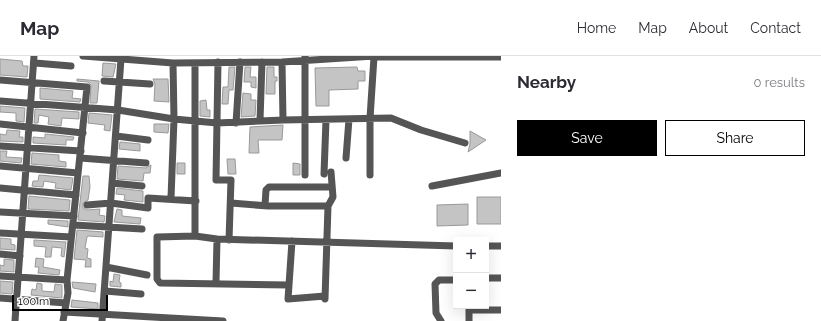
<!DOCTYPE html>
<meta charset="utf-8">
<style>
body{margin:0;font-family:Raleway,sans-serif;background:#f7f7f7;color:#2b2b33}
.controls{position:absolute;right:12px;bottom:12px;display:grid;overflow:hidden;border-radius:0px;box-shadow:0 4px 16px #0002}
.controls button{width:36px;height:36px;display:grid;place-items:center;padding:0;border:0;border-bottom:1px solid #e1e1e2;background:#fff;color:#2b2b33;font:20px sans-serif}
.scale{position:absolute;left:12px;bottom:10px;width:96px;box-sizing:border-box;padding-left:4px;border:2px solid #000;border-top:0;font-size:11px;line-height:14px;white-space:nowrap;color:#000;-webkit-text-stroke:3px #fff;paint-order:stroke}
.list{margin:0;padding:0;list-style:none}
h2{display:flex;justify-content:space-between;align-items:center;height:52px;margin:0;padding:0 16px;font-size:17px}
h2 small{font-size:13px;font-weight:400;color:#7c7c81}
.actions{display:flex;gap:8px;padding:12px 16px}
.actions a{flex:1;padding:9px 0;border:1px solid #000;border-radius:0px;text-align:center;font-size:14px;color:#000}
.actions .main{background:#000;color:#fff}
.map{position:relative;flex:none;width:501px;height:265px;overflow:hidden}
header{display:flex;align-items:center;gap:24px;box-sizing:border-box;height:56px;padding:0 20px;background:#fff;border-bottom:1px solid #e1e1e2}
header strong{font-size:19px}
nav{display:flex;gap:22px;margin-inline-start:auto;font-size:14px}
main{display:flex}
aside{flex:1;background:#fff}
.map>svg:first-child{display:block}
.building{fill:#c4c4c4;stroke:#999}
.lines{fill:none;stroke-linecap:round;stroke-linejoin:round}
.street{stroke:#555;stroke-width:7}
</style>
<header>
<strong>Map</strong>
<nav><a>Home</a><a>Map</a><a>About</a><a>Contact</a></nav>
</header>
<main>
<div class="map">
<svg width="501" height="265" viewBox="0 0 501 265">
<rect width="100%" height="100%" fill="#fff"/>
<path class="building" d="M 0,3 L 22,5 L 23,10 L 28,10 L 27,21 L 0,19 Z
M 103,7 L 116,8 L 113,21 L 102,20 Z
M 229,11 L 235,11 L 233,34 L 229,34 L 228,48 L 222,48 L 223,31 L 228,31 Z
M 245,11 L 251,11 L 250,21 L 256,21 L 256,32 L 251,31 L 251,26 L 244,26 Z
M 267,11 L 274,11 L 274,21 L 277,21 L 277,25 L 275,25 L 275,38 L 266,38 Z
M 357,11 L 358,15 L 365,15 L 365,25 L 358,25 L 358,33 L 329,34 L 329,50 L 316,50 L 315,12 Z
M 77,23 L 99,25 L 97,47 L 90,47 L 91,29 L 88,26 L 77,25 Z
M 153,23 L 168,23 L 169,46 L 154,45 L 155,28 Z
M 40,32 L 73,35 L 72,42 L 81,43 L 80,46 L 40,43 Z
M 243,37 L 251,38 L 251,44 L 256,44 L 255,60 L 241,61 Z
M 206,44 L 207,54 L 210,54 L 210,61 L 200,60 L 200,45 Z
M 0,50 L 25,52 L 24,66 L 16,65 L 16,57 L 0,56 Z
M 35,53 L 79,56 L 79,63 L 62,62 L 61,70 L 48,68 L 49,61 L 39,59 L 38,67 L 34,67 Z
M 89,57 L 112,59 L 110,75 L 104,74 L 105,69 L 88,67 Z
M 154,68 L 169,68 L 168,77 L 154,76 Z
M 283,69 L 282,84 L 258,84 L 259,97 L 249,97 L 250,71 Z
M 7,74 L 20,75 L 19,81 L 23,81 L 23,86 L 0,85 L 0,78 L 6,79 Z
M 470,75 L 486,84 L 468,96 L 470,88 Z
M 45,78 L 74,81 L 73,84 L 66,84 L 66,89 L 33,87 L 33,81 L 45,82 Z
M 120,86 L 140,88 L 140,95 L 119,93 Z
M 0,95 L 7,95 L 6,101 L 22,102 L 21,107 L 0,105 Z
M 32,97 L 59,99 L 59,105 L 66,106 L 66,111 L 31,108 Z
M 227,103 L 235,103 L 236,118 L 228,118 Z
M 177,107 L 185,107 L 185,118 L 177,118 Z
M 293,107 L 300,108 L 300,119 L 293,119 Z
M 151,109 L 150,117 L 144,117 L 143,125 L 117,123 L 118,110 L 146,112 Z
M 39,119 L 73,122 L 71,134 L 55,132 L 56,127 L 44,125 L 43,131 L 32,130 L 33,125 L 38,125 Z
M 83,120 L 89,120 L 90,131 L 88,144 L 83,147 L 83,152 L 87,154 L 100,153 L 99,159 L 105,160 L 104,166 L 78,164 Z
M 117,132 L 143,135 L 143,146 L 124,144 L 125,139 L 116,138 Z
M 29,140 L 70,144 L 69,155 L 28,153 Z
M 477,141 L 501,141 L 501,168 L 477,168 Z
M 468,148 L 468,169 L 437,170 L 437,149 Z
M 117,153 L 122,154 L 122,160 L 141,162 L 140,168 L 114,166 Z
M 48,164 L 68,165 L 68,171 L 48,168 Z
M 77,174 L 103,176 L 103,181 L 88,180 L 87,181 L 85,192 L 88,193 L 87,202 L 91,203 L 91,211 L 85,211 L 86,204 L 74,203 Z
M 0,182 L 11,183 L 11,188 L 15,189 L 15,194 L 0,193 Z
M 34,184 L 66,186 L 64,201 L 61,200 L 62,192 L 52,191 L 51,201 L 45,201 L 46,191 L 34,190 Z
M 36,202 L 44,203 L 43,211 L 60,214 L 59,219 L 38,217 L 39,211 L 35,211 Z
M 4,203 L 14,204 L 14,216 L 0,215 L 0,209 L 4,210 Z
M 114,218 L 120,219 L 119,226 L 121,227 L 121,231 L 110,230 L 110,225 L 113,226 Z
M 0,225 L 13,226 L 12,238 L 0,237 Z
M 72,226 L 96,228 L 95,236 L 73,232 Z
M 37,227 L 42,228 L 42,235 L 54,236 L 55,228 L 62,229 L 62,242 L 31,239 L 32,233 L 36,234 Z
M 72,244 L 98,247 L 98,253 L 71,251 Z"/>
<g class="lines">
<path class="street" d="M 83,0 L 173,7 L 282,6 L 374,0
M 305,0 L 305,119
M 218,6 L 216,124 L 231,124 L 229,184
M 282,6 L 283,64
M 35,7 L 71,10
M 195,7 L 195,180
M 0,24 L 87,31 L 67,224 L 68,237 L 63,265
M 104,25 L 150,28
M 0,45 L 118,54 L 174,63 L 217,67 L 283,64 L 391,62 L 421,74 L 465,87
M 260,64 L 262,6
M 236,67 L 240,6
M 0,68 L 83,77
M 116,80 L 148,84
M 0,90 L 81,95
M 80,102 L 146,107
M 346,102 L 349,63
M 0,110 L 78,117
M 324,118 L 326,64
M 370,119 L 370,62 L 374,1 L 501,1
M 112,127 L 142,130
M 432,130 L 501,117
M 0,132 L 76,139
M 171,142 L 174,63 L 173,7
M 231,147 L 268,150 L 328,150
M 87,149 L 111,147 L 148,152 L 148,142 L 196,145
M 265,149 L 266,134 L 269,131 L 332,131
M 0,156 L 74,160
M 74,169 L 142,173
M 0,177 L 71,181
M 486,190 L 501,190
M 0,198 L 20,200
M 106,211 L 147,219
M 0,220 L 67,224
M 486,222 L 501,222
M 216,227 L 217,183
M 289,229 L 292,185
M 105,235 L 141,238
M 325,240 L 288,243 L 289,229 L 160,227 L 157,223 L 157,181 L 195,180 L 217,183 L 456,190
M 0,242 L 66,247
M 325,243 L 328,150 L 333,141 L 331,116
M 469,250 L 469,265
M 469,254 L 501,254
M 64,256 L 223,265
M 15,265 L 34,0
M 102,265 L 121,3
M 441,265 L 436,257 L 435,228 L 439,224 L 456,224"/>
</g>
</svg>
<div class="controls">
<button>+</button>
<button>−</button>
</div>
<div class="scale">100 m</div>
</div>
<aside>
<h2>Nearby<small>0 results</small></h2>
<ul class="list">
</ul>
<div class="actions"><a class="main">Save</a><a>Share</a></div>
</aside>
</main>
